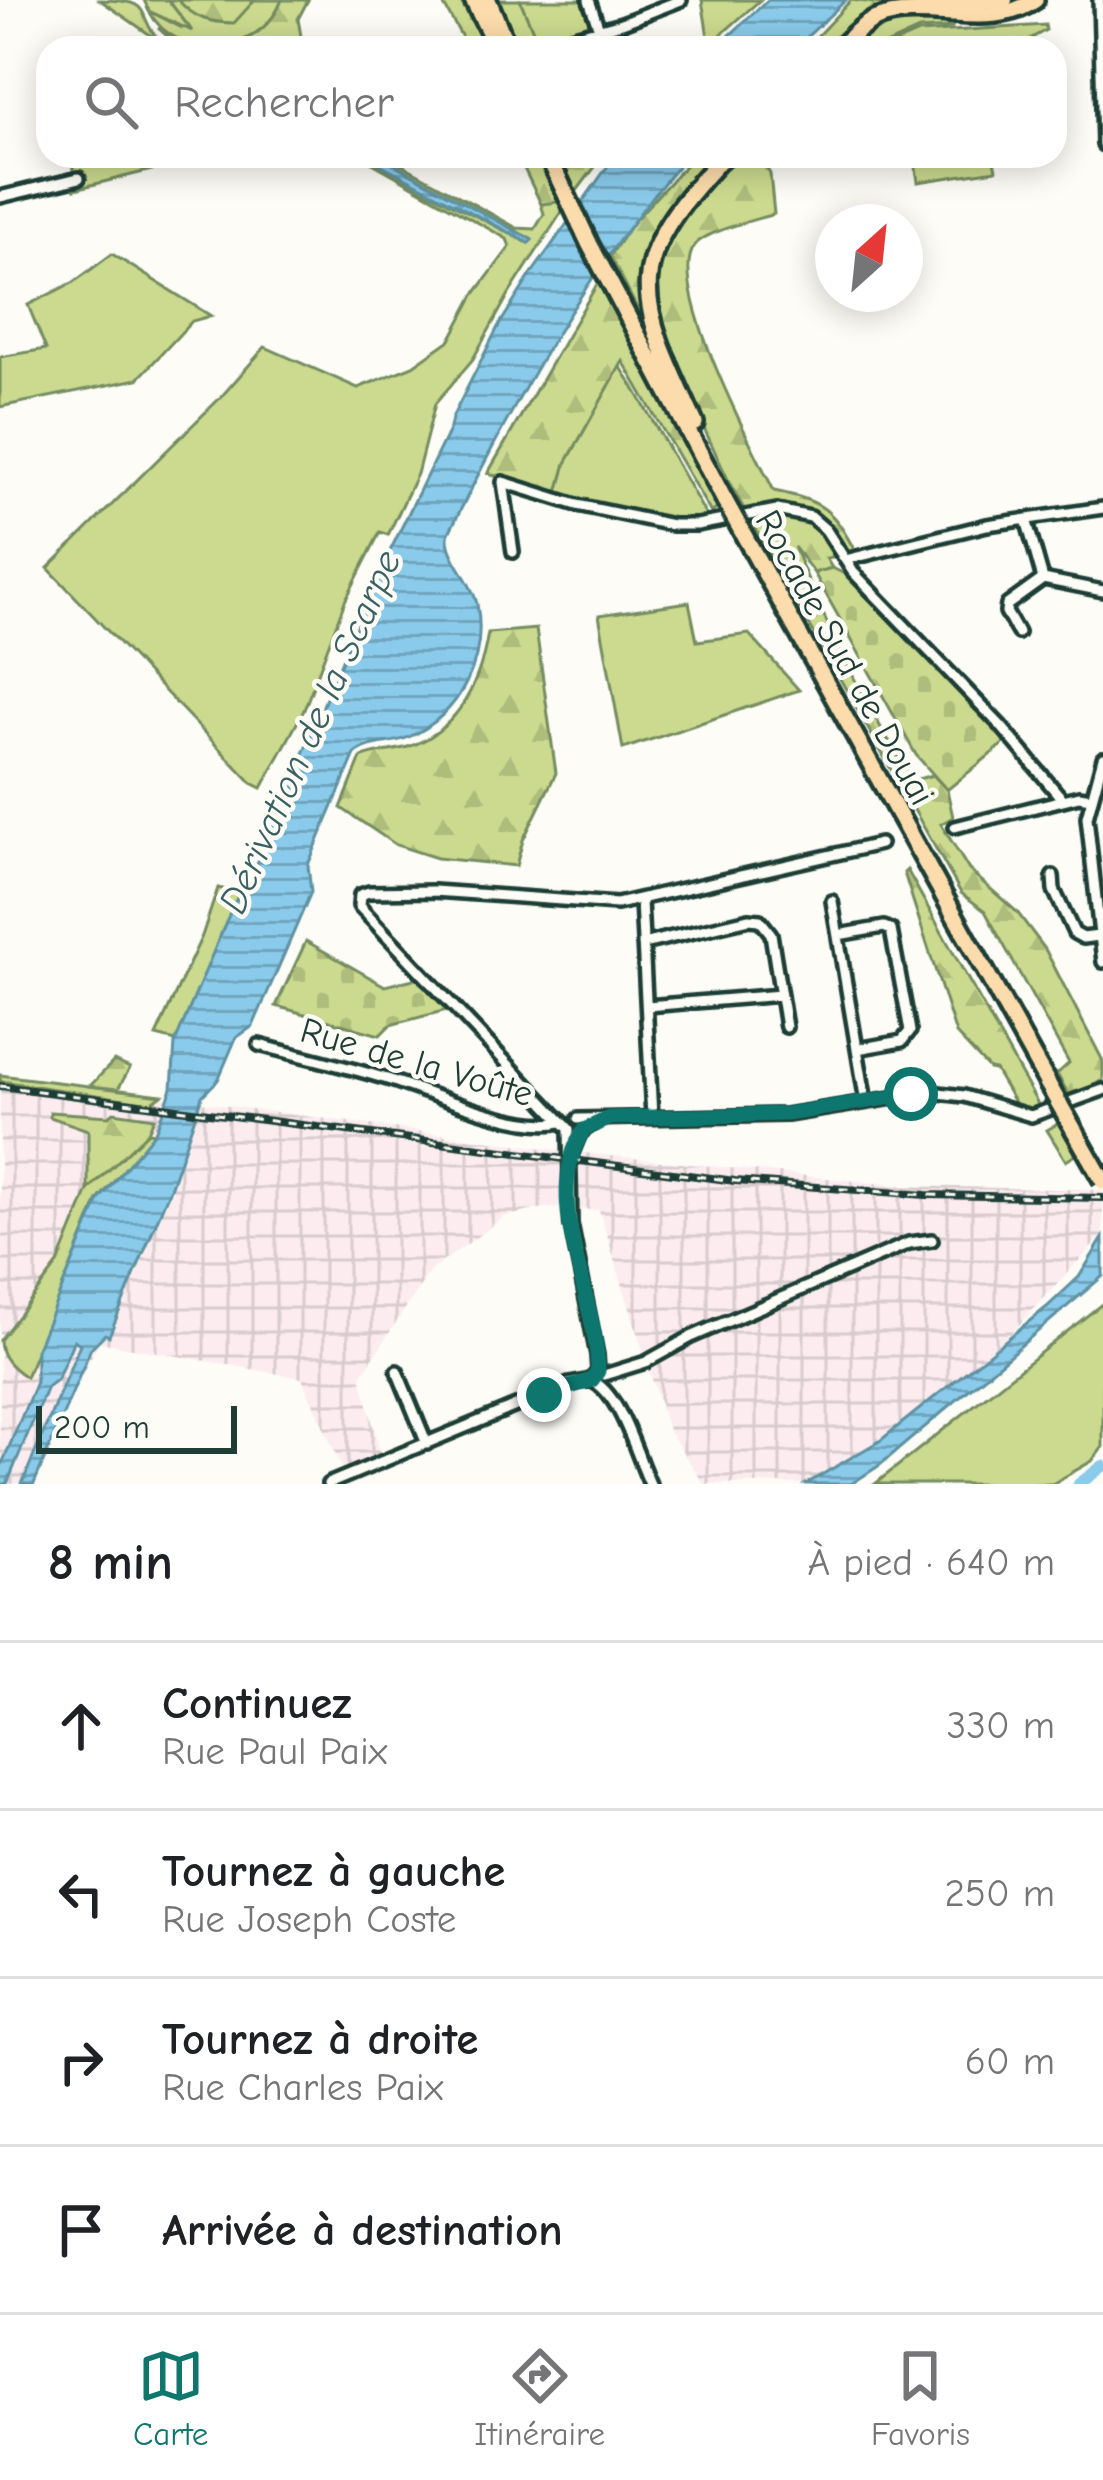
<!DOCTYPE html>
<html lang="fr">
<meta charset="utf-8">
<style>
body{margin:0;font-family:"Comic Neue",sans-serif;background:#f2f2f2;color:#202124}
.compass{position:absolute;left:815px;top:204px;width:108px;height:108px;border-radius:50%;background:#fff;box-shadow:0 6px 30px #0003;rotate:27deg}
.scale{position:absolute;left:36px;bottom:30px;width:201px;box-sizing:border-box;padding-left:12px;border:6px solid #1f3d34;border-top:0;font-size:33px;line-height:42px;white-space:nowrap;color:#1f3d34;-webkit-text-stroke:9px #fdfcf7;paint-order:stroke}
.stop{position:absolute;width:36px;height:36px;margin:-27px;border:9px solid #0f766e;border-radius:50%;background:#fff}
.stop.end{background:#0f766e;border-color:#fff;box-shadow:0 3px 12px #0008}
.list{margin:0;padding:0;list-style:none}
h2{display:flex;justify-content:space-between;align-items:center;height:156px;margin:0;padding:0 48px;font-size:51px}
h2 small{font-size:39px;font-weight:400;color:#757577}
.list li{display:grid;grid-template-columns:78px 1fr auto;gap:36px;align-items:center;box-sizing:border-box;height:168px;padding:0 48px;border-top:3px solid #e0e0e0}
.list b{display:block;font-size:45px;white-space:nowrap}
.list p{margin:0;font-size:39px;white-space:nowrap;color:#757577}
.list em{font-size:39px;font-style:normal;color:#757577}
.icon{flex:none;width:66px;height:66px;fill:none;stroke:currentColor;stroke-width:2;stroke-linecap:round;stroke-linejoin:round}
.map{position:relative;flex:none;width:1103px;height:1484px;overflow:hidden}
.search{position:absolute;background:#fff;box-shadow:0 6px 30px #0003;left:36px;right:36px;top:36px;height:132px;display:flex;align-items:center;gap:30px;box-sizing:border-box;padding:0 42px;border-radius:36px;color:#757577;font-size:45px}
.sheet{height:828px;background:#fff}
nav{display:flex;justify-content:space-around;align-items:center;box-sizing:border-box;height:168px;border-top:3px solid #e0e0e0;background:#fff;font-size:33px;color:#757577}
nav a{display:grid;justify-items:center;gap:6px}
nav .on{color:#0f766e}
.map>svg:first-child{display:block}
.industrial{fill:url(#industrial-grid)}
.grass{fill:#cbda8e;stroke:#758c61;stroke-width:3}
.forest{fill:url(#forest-firs);stroke:#758c61;stroke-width:3}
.cemetery{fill:url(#cemetery-stones);stroke:#758c61;stroke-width:3}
.water{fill:url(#water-rules);stroke:#5f92a1;stroke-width:3}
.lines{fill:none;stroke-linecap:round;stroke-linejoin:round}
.river{stroke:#8acaea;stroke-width:12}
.minor-casing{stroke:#1f3d34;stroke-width:18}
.major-casing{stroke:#1f3d34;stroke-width:21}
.highway-casing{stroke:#1f3d34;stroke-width:24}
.minor{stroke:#fdfcf7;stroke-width:9}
.major{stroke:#fcdcac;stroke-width:12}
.highway{stroke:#fcdcac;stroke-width:15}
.rail-casing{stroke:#1f3d34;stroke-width:8}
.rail{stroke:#fdfcf7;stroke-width:3;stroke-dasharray:9;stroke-linecap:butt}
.highway-bridge-casing{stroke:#1f3d34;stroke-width:24;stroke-linecap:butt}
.highway-bridge{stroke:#fcdcac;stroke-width:15}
.route{stroke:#0f766e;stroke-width:15}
.labels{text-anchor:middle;stroke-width:9;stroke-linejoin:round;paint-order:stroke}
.street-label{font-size:36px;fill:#1f3d34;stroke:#fdfcf7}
.water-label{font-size:39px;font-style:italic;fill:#3a6062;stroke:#fdfcf7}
</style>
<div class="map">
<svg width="1103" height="1484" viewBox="0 0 1103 1484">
<defs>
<pattern id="industrial-grid" width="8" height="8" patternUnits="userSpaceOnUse" patternTransform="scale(3)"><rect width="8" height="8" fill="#fcecf0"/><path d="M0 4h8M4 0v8" fill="none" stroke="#d8cbce"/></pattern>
<pattern id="forest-firs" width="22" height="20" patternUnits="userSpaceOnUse" patternTransform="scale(3)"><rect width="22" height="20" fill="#cbda8e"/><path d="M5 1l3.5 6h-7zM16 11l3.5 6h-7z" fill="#aebc7b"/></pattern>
<pattern id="cemetery-stones" width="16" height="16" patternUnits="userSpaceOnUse" patternTransform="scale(3)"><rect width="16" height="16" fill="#cbda8e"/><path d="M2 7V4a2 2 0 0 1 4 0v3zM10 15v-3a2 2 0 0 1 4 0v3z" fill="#aebc7b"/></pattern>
<pattern id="water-rules" width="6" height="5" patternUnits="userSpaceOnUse" patternTransform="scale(3)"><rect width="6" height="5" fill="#8acaea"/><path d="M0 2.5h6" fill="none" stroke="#70a5be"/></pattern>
</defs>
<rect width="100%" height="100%" fill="#fdfcf7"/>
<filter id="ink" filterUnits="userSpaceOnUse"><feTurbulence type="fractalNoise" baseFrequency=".00833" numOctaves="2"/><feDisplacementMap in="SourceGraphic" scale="24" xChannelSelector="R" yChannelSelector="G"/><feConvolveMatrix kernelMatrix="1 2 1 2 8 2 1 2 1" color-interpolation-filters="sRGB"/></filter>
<g filter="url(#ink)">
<path class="industrial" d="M 0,1075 L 565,1151 L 904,1186 L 1103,1190 L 1103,1235 L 918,1433 L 828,1484 L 704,1484 L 668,1430 L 599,1210 L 544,1208 L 504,1217 L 430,1271 L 361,1376 L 382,1462 L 346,1477 L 302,1378 L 99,1342 L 25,1484 L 0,1484 Z"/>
<path class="grass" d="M 100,0 C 164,0 128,18 169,48 Z
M 168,0 L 178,0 C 195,18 209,23 234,22 L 252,0 L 282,0 C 261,56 177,64 149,11 L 182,28 L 189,27 Z
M 520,0 L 586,0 L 593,28 L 563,37 L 565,48 L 540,48 Z
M 702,0 L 760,0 L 706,48 L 697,48 L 708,37 Z
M 1045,25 L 1046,30 L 1014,48 L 883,48 L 918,33 Z
M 133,156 L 208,156 L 75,189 L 73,164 Z
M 360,156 L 528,243 L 531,239 L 379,156 L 386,156 L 517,228 L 535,229 L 544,214 L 541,204 L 556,202 L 560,197 L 565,207 L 509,294 L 473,359 L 435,404 L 417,474 L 388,535 L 380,532 L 345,601 L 304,710 L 262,788 L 252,783 L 48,568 L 221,397 L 265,347 L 358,388 L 413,366 L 450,340 L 474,295 L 510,247 L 507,239 Z
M 914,156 L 993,156 L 996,170 L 918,182 Z
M 112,254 L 211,316 L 192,321 L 138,379 L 0,407 L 0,357 L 46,349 L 28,305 L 74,282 Z
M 620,366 L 633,386 L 707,517 L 679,520 L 556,499 L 566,463 Z
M 689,602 L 697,641 L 749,634 L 799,690 L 623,749 L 599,615 Z
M 218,888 L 239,893 L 176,1041 L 156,1036 L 202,936 Z
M 0,1075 L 162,1095 L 151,1103 L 0,1081 Z
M 1064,1120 L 1082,1151 L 1066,1161 L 1047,1130 Z
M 148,1132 L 155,1133 L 98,1200 L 26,1377 C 12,1368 0,1357 0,1340 L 58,1264 L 88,1190 Z
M 1103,1303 L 1103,1447 L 1092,1461 L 1052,1484 L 875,1484 Z"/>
<path class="forest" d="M 144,0 L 168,0 L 192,31 L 149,11 Z
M 178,0 L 252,0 L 253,2 L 234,23 C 209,23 194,18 178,0 Z
M 282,0 L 308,0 L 298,19 L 301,36 L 292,48 L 180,48 L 158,28 C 169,34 181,42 193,45 C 230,55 269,34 282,0 Z
M 441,0 L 460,0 L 486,48 L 468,48 Z
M 493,0 L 520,0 L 540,48 L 512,48 Z
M 851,0 L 904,7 L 953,28 L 919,30 L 879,48 L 806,48 Z
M 518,156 L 541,156 L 560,197 L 557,202 L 541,204 Z
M 559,156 L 599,156 L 601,159 L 576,192 Z
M 694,156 L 765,156 L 762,160 L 770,174 L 774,214 C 755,220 706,231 695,245 C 665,285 753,447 774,491 C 823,501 833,509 856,553 L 826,558 L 832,568 L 814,573 L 794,547 C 828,628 864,707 914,780 L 933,775 L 947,790 L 953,817 L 941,824 L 969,870 L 1017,912 L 1045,949 L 1103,1061 L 1103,1080 L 1070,1097 L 1057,1074 L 1069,1063 L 985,911 L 961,893 L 731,486 L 679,375 L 660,319 L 643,320 L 610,256 L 633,222 Z
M 600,279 L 722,505 L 711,513 L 623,361 L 566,463 L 557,496 L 488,473 Z
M 536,629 L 556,773 L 523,840 L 516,866 L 437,858 L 396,845 L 341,808 L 361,758 C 375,751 392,752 408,747 C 459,730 480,682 488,633 Z
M 907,870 L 1040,1108 L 1017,1107 L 995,1070 L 989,1069 L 956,1034 L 904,873 Z
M 114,1061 L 130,1068 L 118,1089 L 90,1086 Z
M 50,1112 L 109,1116 L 114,1112 L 154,1118 L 148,1132 L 88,1190 L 88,1130 L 50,1117 Z"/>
<path class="cemetery" d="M 832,568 L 845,574 L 1007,741 L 947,790 L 916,755 L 814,573 Z
M 306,941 L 385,986 L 422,977 L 451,1009 L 390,1025 L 380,1035 L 276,1006 Z"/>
<path class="water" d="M 768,0 L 846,0 L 795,48 L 716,48 Z
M 365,156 L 379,156 L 532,240 L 529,243 Z
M 615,156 L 687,156 C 587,268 514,401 448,535 C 446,557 472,580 477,604 C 487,659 461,714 409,737 C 391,745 370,741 355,754 L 308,865 L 311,892 L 253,1026 L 236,1038 L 218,1080 L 202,1096 L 170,1189 L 109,1336 L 105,1334 L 91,1348 L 34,1484 L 22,1484 L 80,1344 L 74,1340 L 57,1379 L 47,1387 L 7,1484 L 0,1484 L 0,1469 L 36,1382 L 36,1350 L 99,1200 L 155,1132 L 172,1088 L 175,1043 L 234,903 L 246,890 L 372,588 L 450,428 L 452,418 L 498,327 L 532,273 Z
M 1103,1238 L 1103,1276 L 880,1465 L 851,1484 L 806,1484 L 881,1440 L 1047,1307 L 1079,1277 Z"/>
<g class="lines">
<path class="river" d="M 1079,1484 L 1103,1466"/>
<defs>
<path id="minor" d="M 589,0 L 599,29
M 1099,0 L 1103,145
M 545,44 L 622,23 L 681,0
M 0,197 L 79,178
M 1026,519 L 1043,579
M 513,552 L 503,482 L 577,505 L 672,525 L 697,525 L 777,510 L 811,517 L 826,530 L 853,572 L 1001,726 L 1063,800
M 845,560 L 987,525 L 1103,508
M 1018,633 L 1006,612 L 1007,605 L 1043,579 L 1103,591
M 1103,758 L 1087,817 L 1103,962
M 955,827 L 1079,796 L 1091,798
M 1053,876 L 1054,890 L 1074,933 L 1083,938 L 1099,936
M 641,901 L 652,1117
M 832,901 L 866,1102
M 838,935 L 884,927 L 891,930 L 910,1031 L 902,1041 L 857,1049
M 643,944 L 749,919 L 760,920 L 771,934 L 786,1027
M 647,1006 L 781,995
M 259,1045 C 301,1056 345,1066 387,1079 C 429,1092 521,1133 561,1122
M 578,1119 L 787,1115 L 930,1092 L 964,1096 L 1031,1116 L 1103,1090
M 569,1129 L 359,906 L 360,895 L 369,892 L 434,891 L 617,904 L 880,844
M 569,1130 L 571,1224 L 597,1355 L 598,1371 L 591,1380 C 621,1394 635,1452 650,1484
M 572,1153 L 580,1133 L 598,1120
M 397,1371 L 427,1444
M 604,1375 L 646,1362 L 691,1337 L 909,1243 L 932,1240
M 328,1484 L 569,1384 L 591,1380"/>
<path id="major" d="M 919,0 L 962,4 L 1006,0"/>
<path id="highway" d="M 473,0 L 497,48
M 488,0 L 508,48
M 839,48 C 850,38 862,25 876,19 C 925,0 991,32 1035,0
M 548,156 L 590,245 L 725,501
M 695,423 C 635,294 621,264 724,156
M 745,537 L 1048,1084"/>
</defs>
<use href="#minor" class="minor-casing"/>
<use href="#major" class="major-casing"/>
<use href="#highway" class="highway-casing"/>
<use href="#minor" class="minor"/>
<use href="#major" class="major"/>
<use href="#highway" class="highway"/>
<defs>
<path id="rail" d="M 0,1086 L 735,1181 L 926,1195 L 1103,1198"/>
</defs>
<use href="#rail" class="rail-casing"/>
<use href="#rail" class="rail"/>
<defs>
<path id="highway-bridge" d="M 725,501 L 745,537
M 1048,1084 L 1103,1181"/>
</defs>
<use href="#highway-bridge" class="highway-bridge-casing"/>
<use href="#highway-bridge" class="highway-bridge"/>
</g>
</g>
<g class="lines" filter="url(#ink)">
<path class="route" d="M 544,1395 L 592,1380 L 598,1371 C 598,1298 539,1198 584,1130 L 609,1118 L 787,1114 L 911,1094"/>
</g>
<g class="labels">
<g class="street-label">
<text transform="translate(846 657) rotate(61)" y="13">Rocade Sud de Douai</text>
<text transform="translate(417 1061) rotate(16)" y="13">Rue de la Voûte</text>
</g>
<g class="water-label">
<text transform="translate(309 731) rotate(-66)" y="14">Dérivation de la Scarpe</text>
</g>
</g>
</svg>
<svg class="compass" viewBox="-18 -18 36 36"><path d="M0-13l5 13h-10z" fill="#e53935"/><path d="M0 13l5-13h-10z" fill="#757577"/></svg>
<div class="scale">200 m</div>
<div class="stop" style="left:911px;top:1094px"></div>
<div class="stop end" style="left:544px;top:1395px"></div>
<div class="search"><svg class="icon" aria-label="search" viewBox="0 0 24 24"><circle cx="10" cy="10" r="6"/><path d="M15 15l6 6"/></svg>Rechercher</div>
</div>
<section class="sheet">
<h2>8 min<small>À pied · 640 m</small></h2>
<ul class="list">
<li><svg class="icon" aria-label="ahead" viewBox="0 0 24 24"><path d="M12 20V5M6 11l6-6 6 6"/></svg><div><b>Continuez</b><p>Rue Paul Paix</p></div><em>330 m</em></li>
<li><svg class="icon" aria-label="left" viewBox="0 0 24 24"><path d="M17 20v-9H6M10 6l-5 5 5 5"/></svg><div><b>Tournez à gauche</b><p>Rue Joseph Coste</p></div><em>250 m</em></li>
<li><svg class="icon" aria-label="right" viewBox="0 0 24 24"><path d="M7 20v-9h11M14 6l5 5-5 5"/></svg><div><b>Tournez à droite</b><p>Rue Charles Paix</p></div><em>60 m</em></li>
<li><svg class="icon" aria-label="arrive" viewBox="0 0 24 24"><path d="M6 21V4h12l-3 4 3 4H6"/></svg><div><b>Arrivée à destination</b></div></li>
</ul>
</section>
<nav>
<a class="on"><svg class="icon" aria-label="map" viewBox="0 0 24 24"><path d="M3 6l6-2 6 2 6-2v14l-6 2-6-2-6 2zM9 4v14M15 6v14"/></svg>Carte</a>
<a><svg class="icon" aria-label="directions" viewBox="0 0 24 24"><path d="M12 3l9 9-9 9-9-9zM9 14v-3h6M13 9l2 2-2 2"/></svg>Itinéraire</a>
<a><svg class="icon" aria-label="saved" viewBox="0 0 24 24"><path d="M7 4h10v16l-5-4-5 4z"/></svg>Favoris</a>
</nav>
